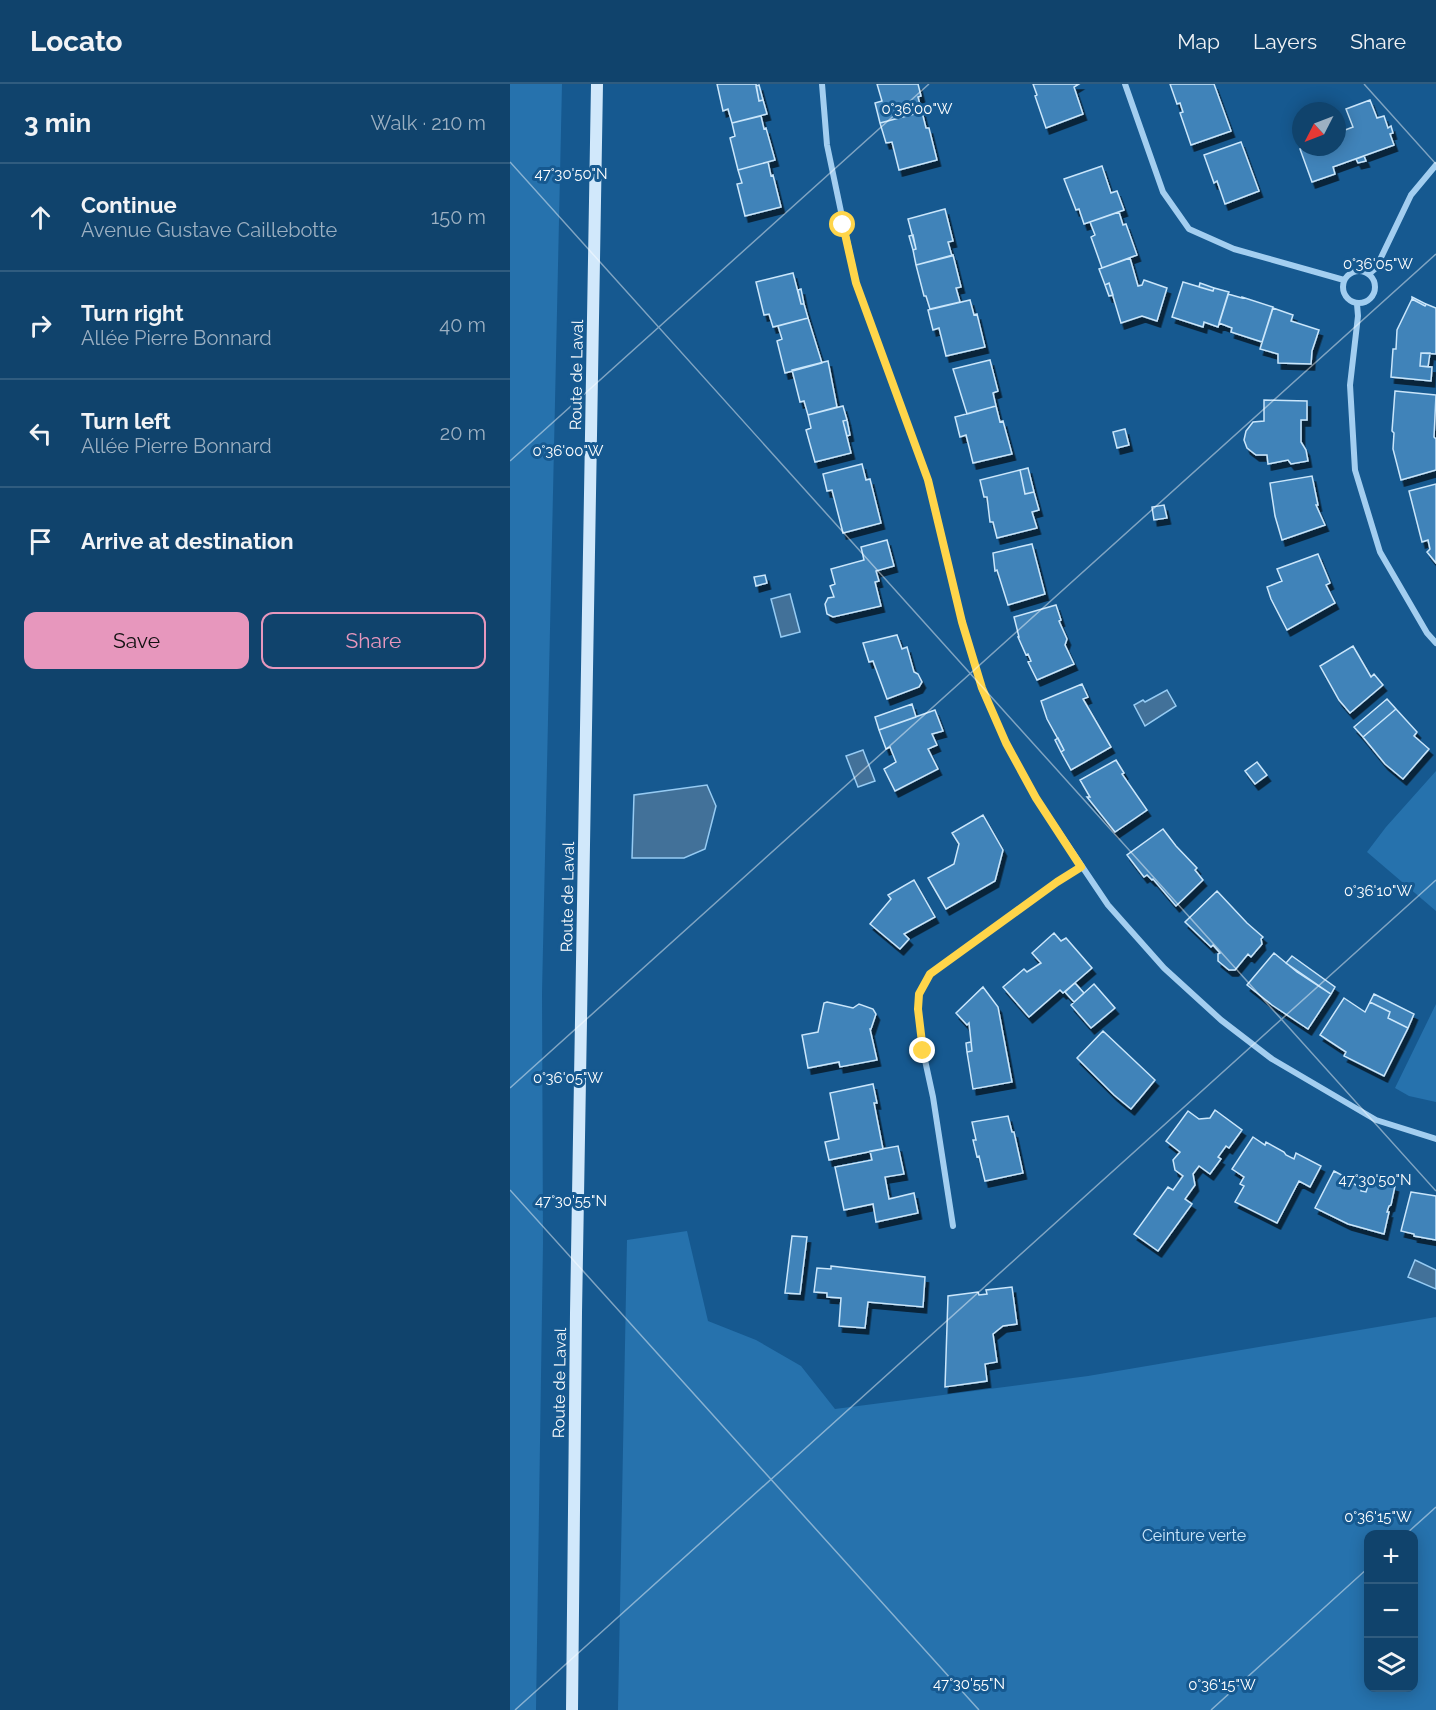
<!DOCTYPE html>
<meta charset="utf-8">
<style>
body{margin:0;font-family:Raleway,sans-serif;background:#1e4e74;color:#f1f3f6}
.controls{position:absolute;right:18px;bottom:18px;display:grid;overflow:hidden;border-radius:12px;box-shadow:0 3px 15px #0003}
.controls button{width:54px;height:54px;display:grid;place-items:center;padding:0;border:0;border-bottom:2px solid #305c7f;background:#10436c;color:#f1f3f6;font:30px sans-serif}
.compass{position:absolute;left:782px;top:18px;width:54px;height:54px;border-radius:50%;background:#10436c;box-shadow:0 3px 15px #0003;rotate:228deg}
.stop{position:absolute;width:18px;height:18px;margin:-14px;border:4px solid #ffd54a;border-radius:50%;background:#fff}
.stop.end{background:#ffd54a;border-color:#fff;box-shadow:0 2px 6px #0008}
.list{margin:0;padding:0;list-style:none}
h2{display:flex;justify-content:space-between;align-items:center;height:78px;margin:0;padding:0 24px;font-size:26px}
h2 small{font-size:20px;font-weight:400;color:#9cb0c2}
.list li{display:grid;grid-template-columns:39px 1fr auto;gap:18px;align-items:center;box-sizing:border-box;height:108px;padding:0 24px;border-top:2px solid #305c7f}
.list b{display:block;font-size:22px;white-space:nowrap}
.list p{margin:0;font-size:20px;white-space:nowrap;color:#9cb0c2}
.list em{font-size:20px;font-style:normal;color:#9cb0c2}
.actions{display:flex;gap:12px;padding:18px 24px}
.actions a{flex:1;padding:14px 0;border:2px solid #e797bd;border-radius:12px;text-align:center;font-size:21px;color:#e797bd}
.actions .main{background:#e797bd;color:#111}
.icon{flex:none;width:33px;height:33px;fill:none;stroke:currentColor;stroke-width:2;stroke-linecap:round;stroke-linejoin:round}
.map{position:relative;flex:none;width:926px;height:1626px;overflow:hidden}
header{display:flex;align-items:center;gap:36px;box-sizing:border-box;height:84px;padding:0 30px;background:#10436c;border-bottom:2px solid #305c7f}
header strong{font-size:28px}
nav{display:flex;gap:33px;margin-inline-start:auto;font-size:21px}
main{display:flex}
aside{flex:1;background:#10436c}
.map>svg:first-child{display:block}
.green{fill:#2672ad;fill-rule:evenodd}
.water{fill:#427199;stroke:#96cbf3;stroke-width:1.5}
.building{fill:#3f83b9;stroke:#cae6fb;stroke-width:1.5;filter:url(#shadow)}
.lines{fill:none;stroke-linecap:round;stroke-linejoin:round}
.minor{stroke:#a3cef0;stroke-width:6}
.secondary{stroke:#d1e8fb;stroke-width:12}
.route{stroke:#ffd54a;stroke-width:8}
.ticks{fill:none;stroke:#fff;stroke-width:1.5;stroke-opacity:0.45}
.labels{text-anchor:middle;stroke-width:6;stroke-linejoin:round;paint-order:stroke}
.street-label{font-size:16px;fill:#fff;stroke:#165990}
.park-label{font-size:16px;fill:#cae6fb;stroke:#165990}
.ticks-label{font-size:15px;text-anchor:middle;fill:#fff;stroke:#165990;stroke-width:6;stroke-linejoin:round;paint-order:stroke}
</style>
<header>
<strong>Locato</strong>
<nav><a>Map</a><a>Layers</a><a>Share</a></nav>
</header>
<main>
<aside>
<h2>3 min<small>Walk · 210 m</small></h2>
<ul class="list">
<li><svg class="icon" aria-label="ahead" viewBox="0 0 24 24"><path d="M12 20V5M6 11l6-6 6 6"/></svg><div><b>Continue</b><p>Avenue Gustave Caillebotte</p></div><em>150 m</em></li>
<li><svg class="icon" aria-label="right" viewBox="0 0 24 24"><path d="M7 20v-9h11M14 6l5 5-5 5"/></svg><div><b>Turn right</b><p>Allée Pierre Bonnard</p></div><em>40 m</em></li>
<li><svg class="icon" aria-label="left" viewBox="0 0 24 24"><path d="M17 20v-9H6M10 6l-5 5 5 5"/></svg><div><b>Turn left</b><p>Allée Pierre Bonnard</p></div><em>20 m</em></li>
<li><svg class="icon" aria-label="arrive" viewBox="0 0 24 24"><path d="M6 21V4h12l-3 4 3 4H6"/></svg><div><b>Arrive at destination</b></div></li>
</ul>
<div class="actions"><a class="main">Save</a><a>Share</a></div>
</aside>
<div class="map">
<svg width="926" height="1626" viewBox="0 0 926 1626">
<defs>
<filter id="shadow"><feDropShadow dx="3.5" dy="6" stdDeviation="0" flood-color="#0009"/></filter>
</defs>
<rect width="100%" height="100%" fill="#165990"/>
<path class="green" d="M 0,0 L 52,0 L 32,909 L 33,1159 L 26,1626 L 0,1626 Z
M 926,687 L 926,827 L 857,768 L 876,743 Z
M 926,920 L 926,1018 L 899,1012 L 885,1004 Z
M 177,1147 L 198,1237 L 246,1256 L 291,1282 L 325,1325 L 578,1292 L 926,1233 L 926,1626 L 108,1626 L 117,1156 ZM 904,1450 L 904,1604 L 858,1604 L 858,1450 Z"/>
<path class="water" d="M 280,510 L 290,548 L 271,553 L 261,515 Z
M 657,606 L 666,622 L 635,642 L 624,621 L 633,616 L 635,618 Z
M 353,666 L 365,697 L 348,703 L 336,672 Z
M 197,701 L 206,722 L 195,765 L 174,774 L 122,774 L 124,711 Z
M 905,1176 L 926,1186 L 926,1205 L 898,1193 Z"/>
<path class="building" d="M 207,0 L 246,0 L 249,17 L 253,16 L 257,30 L 222,39 L 218,25 L 213,27 Z
M 367,0 L 408,0 L 411,12 L 408,13 L 412,28 L 370,39 L 365,19 L 372,17 Z
M 523,0 L 569,0 L 564,3 L 573,30 L 536,44 L 525,12 L 527,11 Z
M 660,0 L 704,0 L 721,47 L 681,61 L 670,29 L 673,28 L 670,19 L 667,20 Z
M 249,1 L 253,16 L 249,17 L 246,2 Z
M 860,16 L 867,34 L 874,32 L 878,44 L 881,42 L 883,49 L 880,50 L 884,61 L 823,83 L 825,90 L 802,98 L 790,65 L 795,63 L 827,63 L 827,49 L 843,43 L 836,25 Z
M 412,28 L 416,44 L 419,44 L 427,76 L 389,86 L 382,58 L 376,59 L 370,39 Z
M 251,32 L 254,45 L 256,44 L 265,76 L 228,86 L 220,54 L 225,52 L 222,39 Z
M 731,58 L 749,107 L 715,120 L 707,97 L 704,99 L 694,71 Z
M 854,72 L 856,77 L 848,79 L 846,75 Z
M 258,78 L 261,92 L 263,91 L 271,123 L 235,132 L 227,100 L 232,99 L 228,86 Z
M 592,82 L 601,109 L 607,107 L 614,126 L 574,140 L 569,125 L 566,126 L 554,95 Z
M 435,125 L 443,157 L 438,158 L 442,172 L 406,181 L 403,166 L 406,165 L 398,135 Z
M 609,128 L 613,141 L 616,140 L 627,171 L 592,184 L 581,153 L 585,151 L 580,138 Z
M 403,151 L 406,165 L 403,166 L 399,152 Z
M 443,171 L 451,203 L 446,204 L 450,218 L 420,225 L 416,212 L 414,212 L 406,181 Z
M 620,174 L 628,202 L 632,201 L 634,196 L 657,204 L 647,237 L 632,232 L 611,239 L 599,199 L 595,201 L 589,185 Z
M 283,189 L 291,220 L 294,220 L 298,234 L 263,243 L 259,230 L 254,231 L 246,198 Z
M 673,198 L 703,207 L 704,204 L 719,208 L 708,243 L 694,238 L 693,243 L 662,233 Z
M 599,199 L 603,211 L 599,212 L 595,201 Z
M 690,199 L 704,204 L 703,207 L 689,203 Z
M 291,205 L 294,220 L 291,220 L 288,206 Z
M 718,210 L 732,214 L 732,213 L 763,223 L 752,258 L 721,248 L 722,244 L 709,239 Z
M 902,213 L 916,220 L 915,222 L 902,215 Z
M 902,215 L 915,222 L 916,220 L 926,224 L 926,270 L 911,269 L 910,282 L 922,283 L 921,297 L 881,293 L 883,265 L 886,265 L 887,246 Z
M 460,216 L 464,231 L 467,230 L 475,263 L 436,272 L 429,244 L 423,246 L 418,226 Z
M 763,224 L 783,231 L 781,237 L 809,246 L 802,267 L 801,280 L 768,279 L 768,270 L 750,265 Z
M 298,234 L 312,279 L 275,289 L 267,257 L 272,255 L 268,242 Z
M 911,269 L 920,269 L 918,283 L 910,282 Z
M 480,276 L 488,307 L 483,309 L 486,322 L 457,330 L 443,285 Z
M 318,277 L 327,323 L 298,331 L 294,317 L 290,318 L 282,286 Z
M 885,307 L 926,311 L 924,353 L 926,355 L 926,386 L 891,396 L 883,365 L 884,349 L 882,347 Z
M 754,316 L 797,317 L 797,336 L 791,336 L 791,358 L 796,366 L 798,377 L 781,380 L 778,376 L 758,380 L 757,371 L 746,371 L 737,364 L 734,356 L 736,347 L 743,338 L 754,337 Z
M 333,322 L 337,336 L 333,337 L 341,369 L 305,378 L 296,346 L 301,344 L 298,331 Z
M 486,322 L 490,338 L 493,337 L 502,370 L 463,379 L 456,351 L 450,353 L 445,333 Z
M 337,336 L 340,351 L 337,352 L 333,337 Z
M 615,345 L 619,361 L 607,364 L 603,348 Z
M 352,380 L 356,396 L 360,395 L 371,439 L 333,449 L 322,406 L 317,407 L 313,390 Z
M 518,384 L 524,408 L 515,410 L 510,386 Z
M 510,386 L 515,410 L 524,408 L 529,426 L 522,428 L 527,444 L 487,454 L 483,438 L 480,438 L 477,413 L 474,413 L 470,396 Z
M 802,392 L 808,421 L 806,421 L 815,441 L 772,456 L 765,432 L 760,399 Z
M 926,400 L 926,479 L 917,468 L 920,465 L 918,456 L 912,458 L 899,407 Z
M 654,421 L 657,434 L 644,436 L 642,423 Z
M 377,456 L 384,482 L 366,487 L 369,497 L 365,498 L 371,522 L 323,533 L 317,530 L 315,520 L 318,514 L 324,513 L 320,502 L 325,500 L 321,485 L 354,476 L 351,463 Z
M 522,460 L 535,510 L 498,521 L 487,486 L 485,487 L 483,469 Z
M 808,470 L 820,499 L 816,501 L 825,519 L 777,546 L 761,515 L 757,503 L 772,497 L 767,485 Z
M 255,491 L 257,499 L 246,502 L 244,493 Z
M 546,521 L 551,536 L 549,537 L 557,555 L 555,561 L 564,580 L 527,596 L 518,578 L 521,577 L 518,570 L 516,571 L 508,553 L 509,553 L 504,533 Z
M 387,551 L 392,565 L 397,563 L 404,588 L 408,590 L 412,598 L 409,603 L 377,615 L 363,577 L 359,578 L 353,559 Z
M 843,562 L 861,593 L 864,590 L 873,601 L 840,629 L 829,616 L 810,582 Z
M 572,600 L 578,613 L 573,615 L 601,663 L 561,686 L 551,668 L 554,666 L 537,635 L 531,617 Z
M 877,615 L 886,625 L 853,653 L 844,643 Z
M 402,620 L 406,633 L 369,646 L 365,633 Z
M 886,625 L 907,648 L 904,652 L 919,665 L 893,695 L 875,680 L 853,653 Z
M 425,626 L 433,647 L 422,650 L 427,661 L 418,665 L 428,685 L 385,707 L 374,685 L 386,678 L 380,663 L 376,665 L 369,646 Z
M 548,654 L 554,666 L 551,668 L 545,656 Z
M 606,676 L 614,689 L 612,690 L 637,726 L 605,748 L 577,713 L 580,713 L 570,696 Z
M 747,678 L 757,691 L 745,700 L 735,687 Z
M 473,731 L 493,766 L 485,797 L 436,825 L 418,794 L 444,780 L 449,760 L 442,749 Z
M 653,745 L 666,762 L 687,784 L 685,786 L 693,796 L 666,822 L 643,795 L 642,796 L 637,791 L 634,793 L 617,771 Z
M 404,796 L 425,833 L 394,850 L 399,855 L 390,865 L 360,840 L 381,815 L 378,811 Z
M 707,807 L 737,839 L 753,853 L 751,855 L 752,860 L 741,873 L 738,870 L 725,886 L 719,886 L 708,877 L 708,870 L 710,869 L 703,861 L 701,863 L 675,838 Z
M 544,849 L 551,857 L 556,854 L 582,884 L 553,909 L 550,906 L 519,933 L 493,903 L 514,885 L 517,888 L 531,879 L 522,869 Z
M 764,869 L 787,888 L 821,910 L 798,945 L 762,921 L 737,901 Z
M 782,872 L 825,903 L 821,910 L 776,879 Z
M 565,899 L 574,909 L 564,918 L 555,908 Z
M 584,900 L 605,924 L 581,944 L 561,921 Z
M 473,903 L 488,923 L 502,998 L 463,1005 L 457,968 L 462,967 L 459,939 L 457,941 L 446,929 Z
M 864,910 L 904,930 L 898,944 L 878,934 L 880,928 L 860,918 Z
M 834,914 L 855,928 L 860,918 L 880,928 L 878,934 L 898,944 L 874,992 L 834,972 L 836,968 L 810,951 Z
M 317,918 L 343,924 L 349,920 L 363,925 L 366,930 L 361,945 L 360,945 L 367,976 L 330,983 L 329,978 L 298,984 L 292,951 L 308,948 L 314,919 Z
M 593,947 L 645,996 L 621,1025 L 604,1011 L 567,974 Z
M 461,958 L 462,967 L 457,968 L 456,959 Z
M 363,1000 L 367,1019 L 364,1019 L 373,1065 L 319,1076 L 315,1058 L 329,1055 L 320,1009 Z
M 705,1026 L 732,1046 L 719,1064 L 716,1062 L 708,1073 L 711,1075 L 700,1090 L 689,1082 L 683,1090 L 685,1101 L 675,1115 L 682,1120 L 648,1167 L 624,1150 L 658,1103 L 663,1106 L 673,1092 L 665,1086 L 663,1076 L 670,1068 L 656,1057 L 678,1027 L 689,1035 L 700,1034 Z
M 498,1032 L 502,1048 L 504,1048 L 513,1089 L 475,1097 L 469,1072 L 467,1073 L 463,1056 L 466,1056 L 462,1038 Z
M 743,1053 L 755,1061 L 756,1058 L 774,1068 L 776,1071 L 784,1075 L 786,1069 L 811,1082 L 800,1103 L 789,1097 L 767,1139 L 725,1118 L 734,1102 L 730,1100 L 734,1093 L 722,1085 Z
M 388,1062 L 394,1090 L 375,1093 L 379,1115 L 404,1109 L 408,1129 L 366,1138 L 363,1120 L 334,1126 L 325,1083 L 362,1076 L 360,1067 Z
M 824,1087 L 839,1095 L 839,1097 L 851,1104 L 851,1107 L 856,1108 L 860,1095 L 885,1102 L 881,1121 L 879,1122 L 877,1128 L 879,1128 L 874,1150 L 838,1140 L 805,1124 Z
M 901,1108 L 926,1112 L 926,1156 L 904,1152 L 904,1150 L 891,1147 Z
M 282,1152 L 297,1153 L 290,1210 L 275,1209 Z
M 321,1182 L 415,1193 L 413,1223 L 358,1218 L 355,1244 L 329,1242 L 331,1214 L 317,1213 L 317,1209 L 304,1208 L 307,1184 L 321,1185 Z
M 502,1203 L 507,1240 L 493,1242 L 483,1250 L 487,1278 L 475,1280 L 477,1297 L 435,1303 L 438,1212 L 468,1208 L 469,1211 L 477,1210 L 476,1206 Z"/>
<g class="lines">
<path class="minor" d="M 312,0 L 317,61 L 346,199 L 418,396 L 452,538 L 472,605 L 496,659 L 526,714 L 598,821 L 654,884 L 711,936 L 762,975 L 866,1036 L 926,1055
M 615,0 L 653,108 L 679,145 L 724,165 L 834,196
M833 203a16 16 0 1 1 32 0a16 16 0 1 1-32 0Z
M 859,190 L 866,184 L 901,111 L 926,81
M 847,220 L 848,232 L 840,301 L 845,386 L 870,468 L 917,549 L 926,559
M 443,1142 L 423,1013 L 413,967 L 408,925 L 409,910 L 420,890 L 547,798 L 571,783"/>
<path class="secondary" d="M 62,1626 L 66,1229 L 87,0"/>
</g>
<g class="lines">
<path class="route" d="M 333,141 L 346,199 L 418,396 L 452,538 L 472,604 L 496,659 L 526,714 L 571,783 L 547,798 L 420,890 L 409,910 L 408,925 L 413,967"/>
</g>
<path class="ticks" d="M 854,0 L 926,80M 0,78 L 926,1107M 0,377 L 419,0M 0,1004 L 926,170M 0,1106 L 469,1626M 896,1450 L 926,1423M 5,1626 L 926,796M 701,1626 L 858,1484"/>
<g class="labels">
<g class="street-label">
<text transform="translate(66 291) rotate(-89)" y="6">Route de Laval</text>
<text transform="translate(57 813) rotate(-89)" y="6">Route de Laval</text>
<text transform="translate(49 1299) rotate(-89)" y="6">Route de Laval</text>
</g>
<g class="park-label">
<text x="684" y="1457">Ceinture verte</text>
</g>
</g>
<g class="ticks-label">
<text x="407" y="30">0°36'00"W</text>
<text x="61" y="95">47°30'50"N</text>
<text x="868" y="185">0°36'05"W</text>
<text x="58" y="372">0°36'00"W</text>
<text x="868" y="812">0°36'10"W</text>
<text x="58" y="999">0°36'05"W</text>
<text x="865" y="1101">47°30'50"N</text>
<text x="61" y="1122">47°30'55"N</text>
<text x="868" y="1438">0°36'15"W</text>
<text x="459" y="1605">47°30'55"N</text>
<text x="712" y="1606">0°36'15"W</text>
</g>
</svg>
<div class="controls">
<button>+</button>
<button>−</button>
<button><svg class="icon" aria-label="layers" viewBox="0 0 24 24"><path d="M12 4l9 5-9 5-9-5zM3 14l9 5 9-5"/></svg></button>
</div>
<svg class="compass" viewBox="-18 -18 36 36"><path d="M0-13l5 13h-10z" fill="#e53935"/><path d="M0 13l5-13h-10z" fill="#9cb0c2"/></svg>
<div class="stop" style="left:333px;top:141px"></div>
<div class="stop end" style="left:413px;top:967px"></div>
</div>
</main>
